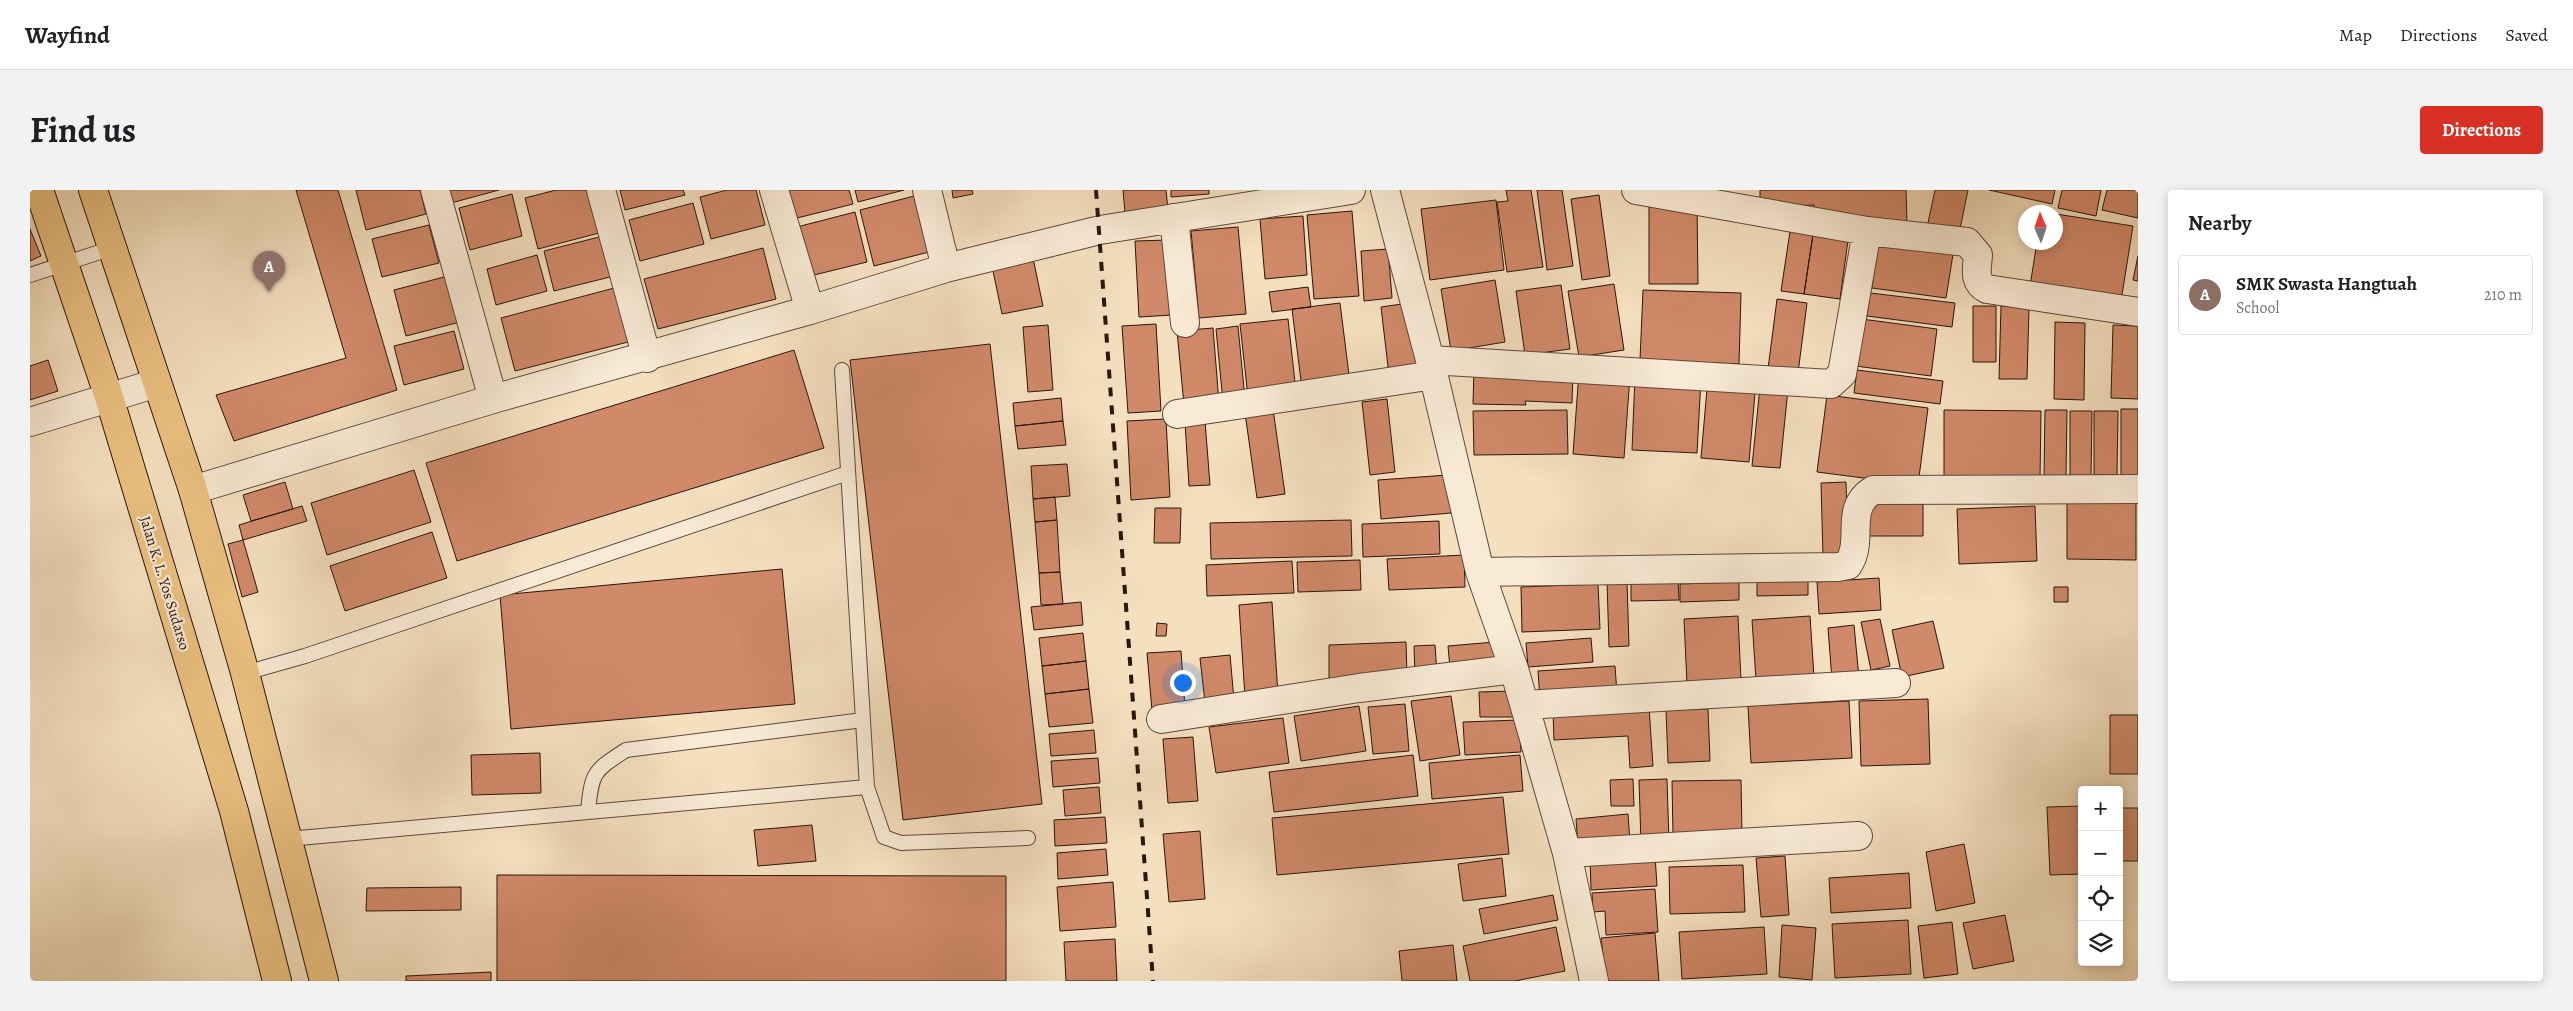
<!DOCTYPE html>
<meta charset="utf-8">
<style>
body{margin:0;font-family:Alegreya,serif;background:#f2f2f2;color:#202124}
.controls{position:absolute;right:15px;bottom:15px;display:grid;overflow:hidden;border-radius:5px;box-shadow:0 2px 12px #0003}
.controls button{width:45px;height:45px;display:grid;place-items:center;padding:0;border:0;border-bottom:1px solid #e0e0e0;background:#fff;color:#202124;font:25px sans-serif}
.compass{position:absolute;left:1988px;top:15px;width:45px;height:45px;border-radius:50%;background:#fff;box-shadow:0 2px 12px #0003;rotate:358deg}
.you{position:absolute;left:1152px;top:492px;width:18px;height:18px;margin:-12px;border:4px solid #fff;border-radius:50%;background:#1a73e8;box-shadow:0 0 0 8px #1a73e833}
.badge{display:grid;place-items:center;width:32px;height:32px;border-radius:50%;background:#d93025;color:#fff;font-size:16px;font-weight:700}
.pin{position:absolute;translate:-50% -41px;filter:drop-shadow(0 1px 2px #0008)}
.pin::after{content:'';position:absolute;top:26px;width:18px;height:15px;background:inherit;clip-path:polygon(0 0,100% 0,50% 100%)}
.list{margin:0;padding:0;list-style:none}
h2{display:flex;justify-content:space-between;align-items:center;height:65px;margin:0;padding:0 20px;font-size:21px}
h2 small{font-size:16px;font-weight:400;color:#757577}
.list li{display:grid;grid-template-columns:32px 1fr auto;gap:15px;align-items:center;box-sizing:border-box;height:80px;margin:0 10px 10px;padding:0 10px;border:1px solid #e0e0e0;border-radius:5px}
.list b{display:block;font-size:19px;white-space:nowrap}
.list p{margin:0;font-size:16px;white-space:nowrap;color:#757577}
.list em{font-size:16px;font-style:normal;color:#757577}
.icon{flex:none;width:28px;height:28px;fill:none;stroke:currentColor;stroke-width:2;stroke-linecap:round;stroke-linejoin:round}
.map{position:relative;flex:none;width:2108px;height:791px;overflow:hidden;border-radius:5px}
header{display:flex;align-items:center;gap:30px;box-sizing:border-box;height:70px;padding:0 25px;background:#fff;border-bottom:1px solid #e0e0e0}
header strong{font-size:24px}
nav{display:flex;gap:28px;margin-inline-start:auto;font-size:18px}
.intro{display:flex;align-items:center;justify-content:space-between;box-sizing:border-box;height:120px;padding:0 30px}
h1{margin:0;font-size:35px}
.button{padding:12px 22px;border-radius:5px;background:#d93025;color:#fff;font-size:18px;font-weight:700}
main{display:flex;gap:30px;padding:0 30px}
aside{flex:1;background:#fff;border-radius:5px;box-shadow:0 2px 12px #0003}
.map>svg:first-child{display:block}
.building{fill:#d08969;stroke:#2b150d}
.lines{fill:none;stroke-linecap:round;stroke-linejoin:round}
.lane-casing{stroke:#5d483a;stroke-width:16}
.street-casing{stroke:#5d483a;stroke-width:30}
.highway-casing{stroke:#2b150d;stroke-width:30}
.lane{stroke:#f8ead5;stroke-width:14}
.street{stroke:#f8ead5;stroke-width:28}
.highway{stroke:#eac080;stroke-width:28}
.rail{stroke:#2b150d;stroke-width:4;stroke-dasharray:9 9;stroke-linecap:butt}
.labels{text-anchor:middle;stroke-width:4.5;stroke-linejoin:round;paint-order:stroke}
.street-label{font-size:15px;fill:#2b150d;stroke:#f8ead5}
</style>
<header>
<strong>Wayfind</strong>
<nav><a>Map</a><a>Directions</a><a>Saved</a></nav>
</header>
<div class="intro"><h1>Find us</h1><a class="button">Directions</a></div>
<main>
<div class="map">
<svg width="2108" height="791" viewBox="0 0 2108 791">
<rect width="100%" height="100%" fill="#f4dfbf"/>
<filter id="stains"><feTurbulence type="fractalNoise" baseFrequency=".004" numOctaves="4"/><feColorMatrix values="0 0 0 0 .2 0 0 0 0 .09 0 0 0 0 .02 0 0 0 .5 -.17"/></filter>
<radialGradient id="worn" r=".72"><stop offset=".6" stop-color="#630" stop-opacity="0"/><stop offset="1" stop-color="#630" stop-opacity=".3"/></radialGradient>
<path class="building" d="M 266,0 L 308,0 L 367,200 L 204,251 L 186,205 L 316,168 Z
M 326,0 L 390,0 L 396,24 L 336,40 Z
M 418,0 L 469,0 L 421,13 Z
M 526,0 L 562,0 L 573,42 L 508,59 L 495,8 Z
M 590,0 L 653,0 L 655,5 L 595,20 Z
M 697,0 L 726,0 L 735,35 L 681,49 L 670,7 Z
M 756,0 L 819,0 L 823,14 L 763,29 Z
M 825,0 L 874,0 L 828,12 Z
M 922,0 L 942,0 L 943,4 L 923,8 Z
M 1093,0 L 1136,0 L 1138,20 L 1095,23 Z
M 1141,0 L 1179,0 L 1179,4 L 1141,7 Z
M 1476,0 L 1501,0 L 1513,77 L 1477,82 L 1467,12 L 1478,11 Z
M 1507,0 L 1532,0 L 1543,76 L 1517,80 Z
M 1730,0 L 1876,0 L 1877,33 L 1784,26 L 1784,15 L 1730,17 Z
M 1905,0 L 1938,0 L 1928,49 L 1896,42 Z
M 1959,0 L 2025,0 L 2022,14 Z
M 2032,0 L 2071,0 L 2066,26 L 2028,18 Z
M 2077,0 L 2108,0 L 2108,28 L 2072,20 Z
M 482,4 L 492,46 L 440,60 L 429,18 Z
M 888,5 L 903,61 L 844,76 L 830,20 Z
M 1569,5 L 1580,86 L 1552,90 L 1541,9 Z
M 1466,10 L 1474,80 L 1400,90 L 1391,19 Z
M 1667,12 L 1668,94 L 1619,94 L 1619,13 Z
M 663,13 L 674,54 L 610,71 L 599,30 Z
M 1322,21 L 1329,106 L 1284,109 L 1277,25 Z
M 825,22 L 837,72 L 780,86 L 767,37 Z
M 2026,24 L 2103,36 L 2091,111 L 2000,96 L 2007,52 L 2026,52 Z
M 1273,26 L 1277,85 L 1235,89 L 1230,29 Z
M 399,35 L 409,73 L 352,87 L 342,49 Z
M 1761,35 L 1784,38 L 1774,104 L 1751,101 Z
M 1208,37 L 1216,124 L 1169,128 L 1161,41 Z
M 1784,38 L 1819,43 L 1810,109 L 1774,104 Z
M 0,39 L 11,66 L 0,71 Z
M 573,46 L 584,86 L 524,101 L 514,61 Z
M 1849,47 L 1924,58 L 1916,108 L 1842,98 Z
M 1139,50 L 1143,125 L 1109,127 L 1105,51 Z
M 733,58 L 746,109 L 628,139 L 614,89 Z
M 1358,59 L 1362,108 L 1334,111 L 1331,61 Z
M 507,65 L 517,101 L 466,115 L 457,79 Z
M 2108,66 L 2108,91 L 2103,90 Z
M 1003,68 L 1013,116 L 972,124 L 962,76 Z
M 418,86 L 430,132 L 376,146 L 364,100 Z
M 1465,90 L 1475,152 L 1421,161 L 1411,99 Z
M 1584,94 L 1594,160 L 1549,167 L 1538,101 Z
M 1531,95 L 1540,159 L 1495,165 L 1486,101 Z
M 588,97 L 602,151 L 485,181 L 471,128 Z
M 1278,97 L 1281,117 L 1242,122 L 1239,102 Z
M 1613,100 L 1711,103 L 1709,174 L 1610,170 Z
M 1840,103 L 1925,113 L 1922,137 L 1837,126 Z
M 1747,109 L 1777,113 L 1768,183 L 1738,179 Z
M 1310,113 L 1320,193 L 1272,199 L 1262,119 Z
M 1379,113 L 1388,182 L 1359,185 L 1351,117 Z
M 1943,116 L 1966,116 L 1966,172 L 1943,172 Z
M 1971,116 L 1999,117 L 1997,189 L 1969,189 Z
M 1824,128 L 1907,139 L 1901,186 L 1818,175 Z
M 1258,129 L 1266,201 L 1218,207 L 1210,134 Z
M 2025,132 L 2055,133 L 2054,210 L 2024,209 Z
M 1126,134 L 1131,221 L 1098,223 L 1092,136 Z
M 1018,135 L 1023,200 L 998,202 L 993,137 Z
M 2083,135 L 2108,136 L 2108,209 L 2081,208 Z
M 1208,136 L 1215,209 L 1193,212 L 1186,139 Z
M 1183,138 L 1189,212 L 1154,215 L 1147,141 Z
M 424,141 L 434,179 L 374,195 L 364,156 Z
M 960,154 L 1012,614 L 873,630 L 820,170 Z
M 764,160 L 794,258 L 427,371 L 396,273 Z
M 18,170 L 28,201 L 0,210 L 0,176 Z
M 1444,178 L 1543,180 L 1542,213 L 1495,211 L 1496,215 L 1443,214 Z
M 1827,180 L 1913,191 L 1910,214 L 1824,203 Z
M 1549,182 L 1600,186 L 1594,268 L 1543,264 Z
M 1605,186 L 1671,189 L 1667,263 L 1602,260 Z
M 1730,197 L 1758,199 L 1750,278 L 1722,276 Z
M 1677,199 L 1725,203 L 1719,272 L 1671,268 Z
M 1797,205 L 1898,218 L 1888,295 L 1787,282 Z
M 1031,208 L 1033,231 L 985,236 L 983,213 Z
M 1357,209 L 1365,282 L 1340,285 L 1332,212 Z
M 1243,219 L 1255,304 L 1227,308 L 1215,223 Z
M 2091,219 L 2108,219 L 2108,286 L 2091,286 Z
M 1537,220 L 1538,264 L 1444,265 L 1443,221 Z
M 1914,220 L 2011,221 L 2010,289 L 1914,288 Z
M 2015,220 L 2037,220 L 2036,288 L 2014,288 Z
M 2040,221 L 2062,221 L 2061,287 L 2040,287 Z
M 2064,221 L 2088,221 L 2087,285 L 2064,285 Z
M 1136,229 L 1140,307 L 1101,310 L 1097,231 Z
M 1033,231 L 1036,255 L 988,259 L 985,236 Z
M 1175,231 L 1180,295 L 1159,296 L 1155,233 Z
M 1037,274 L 1040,306 L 1003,309 L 1001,276 Z
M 384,280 L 401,332 L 297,365 L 281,313 Z
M 1418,285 L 1421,323 L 1351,329 L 1348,290 Z
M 255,292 L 263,319 L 221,331 L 213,305 Z
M 1816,292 L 1818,365 L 1793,366 L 1791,293 Z
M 2037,306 L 2106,306 L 2106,370 L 2037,369 Z
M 1025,307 L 1027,330 L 1005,332 L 1003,309 Z
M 1835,314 L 1893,314 L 1893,346 L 1835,346 Z
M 272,316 L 277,331 L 213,350 L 209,335 Z
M 2005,316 L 2007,371 L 1929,374 L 1927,319 Z
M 1125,318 L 1151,318 L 1150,353 L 1124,353 Z
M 1027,330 L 1030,382 L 1009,383 L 1005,332 Z
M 1321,330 L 1322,366 L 1181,369 L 1180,333 Z
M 1409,331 L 1410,364 L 1333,367 L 1332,334 Z
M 402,342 L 417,388 L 315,421 L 300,376 Z
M 213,350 L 228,402 L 212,407 L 198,354 Z
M 1434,365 L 1435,397 L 1359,400 L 1357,369 Z
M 1330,370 L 1331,400 L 1268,402 L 1267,372 Z
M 1262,371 L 1264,403 L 1177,406 L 1176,375 Z
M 752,379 L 765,514 L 481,539 L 470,405 Z
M 1030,382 L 1033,414 L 1011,415 L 1009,383 Z
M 1727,388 L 1778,388 L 1778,405 L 1727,406 Z
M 1849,388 L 1851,420 L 1789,424 L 1787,392 Z
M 1577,391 L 1597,391 L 1599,456 L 1579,457 Z
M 1648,391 L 1649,410 L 1601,411 L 1601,392 Z
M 1709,392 L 1709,410 L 1650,412 L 1650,394 Z
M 1568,394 L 1570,439 L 1492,442 L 1491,397 Z
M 2024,397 L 2038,397 L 2038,412 L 2024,412 Z
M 1051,412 L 1053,435 L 1004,440 L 1001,417 Z
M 1242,412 L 1248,505 L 1215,507 L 1209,415 Z
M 1708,426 L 1711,491 L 1657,494 L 1654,429 Z
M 1780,426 L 1784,487 L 1726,490 L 1722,430 Z
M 1850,429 L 1860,476 L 1841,480 L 1831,432 Z
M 1903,431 L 1914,478 L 1872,487 L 1862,440 Z
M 1127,433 L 1137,434 L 1136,446 L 1126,446 Z
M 1824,435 L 1829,488 L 1802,490 L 1798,438 Z
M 1053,443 L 1056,471 L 1012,476 L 1009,448 Z
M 1561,448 L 1563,472 L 1498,477 L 1496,453 Z
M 1376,452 L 1377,486 L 1299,489 L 1299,455 Z
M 1465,452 L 1467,475 L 1420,478 L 1418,456 Z
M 1405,455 L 1407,484 L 1385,485 L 1384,456 Z
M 1151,461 L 1155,518 L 1122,521 L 1117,463 Z
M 1200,465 L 1204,510 L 1175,513 L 1170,468 Z
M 1056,471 L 1059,499 L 1015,504 L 1012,476 Z
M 1585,476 L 1587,504 L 1510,510 L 1508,481 Z
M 1059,499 L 1063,533 L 1019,537 L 1015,504 Z
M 1484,501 L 1485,527 L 1450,527 L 1449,502 Z
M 1421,506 L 1430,565 L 1390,571 L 1381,511 Z
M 1898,509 L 1900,574 L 1831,576 L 1829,511 Z
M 1819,511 L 1822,568 L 1721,573 L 1718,516 Z
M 1375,514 L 1379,561 L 1343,564 L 1338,517 Z
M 1329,516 L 1336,561 L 1271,571 L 1264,526 Z
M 1619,517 L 1623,576 L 1600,578 L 1598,546 L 1524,550 L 1523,523 Z
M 1678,519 L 1680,571 L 1638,573 L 1636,520 Z
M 2080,525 L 2108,525 L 2108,584 L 2080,584 Z
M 1253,528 L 1259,573 L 1186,583 L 1179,537 Z
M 1489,530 L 1491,562 L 1435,565 L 1433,532 Z
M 1064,540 L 1066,563 L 1021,566 L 1019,544 Z
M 1163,547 L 1168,611 L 1138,613 L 1133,549 Z
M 510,563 L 511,603 L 442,605 L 441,565 Z
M 1383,565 L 1388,606 L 1244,622 L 1239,582 Z
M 1490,565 L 1493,601 L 1402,609 L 1399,573 Z
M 1068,568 L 1070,593 L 1023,597 L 1021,571 Z
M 1603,589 L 1604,616 L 1581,616 L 1580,590 Z
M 1637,589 L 1639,652 L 1611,653 L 1609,590 Z
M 1711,590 L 1712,644 L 1643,645 L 1642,591 Z
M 1069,597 L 1071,623 L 1035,626 L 1033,600 Z
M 1473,607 L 1479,664 L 1247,685 L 1242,628 Z
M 2052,616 L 2052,684 L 2020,685 L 2017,617 Z
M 2089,618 L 2108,618 L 2108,671 L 2089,671 Z
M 1598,624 L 1600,652 L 1548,656 L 1546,629 Z
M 1075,627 L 1077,653 L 1025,656 L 1024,630 Z
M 782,635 L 786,671 L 728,676 L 724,640 Z
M 1170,641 L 1175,709 L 1139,712 L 1133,644 Z
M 1934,654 L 1945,713 L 1906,721 L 1896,662 Z
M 1076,659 L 1078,685 L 1028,689 L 1027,663 Z
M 1625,665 L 1627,696 L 1561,700 L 1560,668 Z
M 1755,666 L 1759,725 L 1731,727 L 1726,668 Z
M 1472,668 L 1476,706 L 1433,711 L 1428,674 Z
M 1713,675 L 1715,722 L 1640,724 L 1639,677 Z
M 1879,683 L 1881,718 L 1801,723 L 1799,688 Z
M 467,685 L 976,686 L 976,791 L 467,791 Z
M 1083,692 L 1086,737 L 1030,741 L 1027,697 Z
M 431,697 L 431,720 L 336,721 L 337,698 Z
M 1625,699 L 1628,742 L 1576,745 L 1575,721 L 1563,722 L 1562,703 Z
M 1523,705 L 1528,730 L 1454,744 L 1449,719 Z
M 1975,725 L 1984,771 L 1943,779 L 1933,733 Z
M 1878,730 L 1881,784 L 1805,788 L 1802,734 Z
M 1922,732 L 1928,784 L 1894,788 L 1888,736 Z
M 1752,735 L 1786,738 L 1782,790 L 1749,787 Z
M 1526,737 L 1535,781 L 1485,791 L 1440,791 L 1433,756 Z
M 1734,737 L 1737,784 L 1652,789 L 1649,742 Z
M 1625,743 L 1629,791 L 1576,791 L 1571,748 Z
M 1085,749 L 1087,791 L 1036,791 L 1034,752 Z
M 1423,755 L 1427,791 L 1372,791 L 1369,761 Z
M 461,782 L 461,791 L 376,791 L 376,786 Z"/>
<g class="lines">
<defs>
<path id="lane" d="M 0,85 L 82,58
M 812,180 L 837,597
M 215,483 L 275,466 L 818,283
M 558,621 C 562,581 564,581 596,560 L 833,530
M 258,649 L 837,597 L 854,647 L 871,653 L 998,648"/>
<path id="street" d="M 405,0 L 463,209
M 571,0 L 617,168
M 744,0 L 780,120
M 897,0 L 916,78
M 1355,0 L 1400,170 L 1450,382 L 1484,479 L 1537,663 L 1564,791
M 1606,0 L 1837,41 L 1937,52 L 1948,65 C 1947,79 1943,92 1957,99 L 2108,122
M 1144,28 L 1155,133
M 1400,170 L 1801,194 L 1812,184 L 1837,41
M 1147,224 L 1404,185
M 0,232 L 127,193
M 163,300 L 463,209 L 780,120 L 916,78 L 1070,40 L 1321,0
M 1450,382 L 1808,377 L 1818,375 C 1835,349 1813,319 1843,300 L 2108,299
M 1495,515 L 1866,493
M 1131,529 L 1329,498 L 1484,479
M 1537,663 L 1828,646"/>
<path id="highway" d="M 9,0 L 79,207 L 204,621 L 247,791
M 63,0 L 163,300 L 215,483 L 294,791"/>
</defs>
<use href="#lane" class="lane-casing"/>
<use href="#street" class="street-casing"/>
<use href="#highway" class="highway-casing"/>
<use href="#lane" class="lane"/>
<use href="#street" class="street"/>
<use href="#highway" class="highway"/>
<path class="rail" d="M 1066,0 L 1123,791"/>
</g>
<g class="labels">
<g class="street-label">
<text transform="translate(135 393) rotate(73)" y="5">Jalan K. L. Yos Sudarso</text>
</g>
</g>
<rect width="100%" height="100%" filter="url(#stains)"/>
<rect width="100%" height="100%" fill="url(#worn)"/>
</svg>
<div class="controls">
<button>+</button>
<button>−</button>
<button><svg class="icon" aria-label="locate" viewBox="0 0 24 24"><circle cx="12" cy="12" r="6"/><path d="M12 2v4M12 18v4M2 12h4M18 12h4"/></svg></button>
<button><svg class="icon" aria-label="layers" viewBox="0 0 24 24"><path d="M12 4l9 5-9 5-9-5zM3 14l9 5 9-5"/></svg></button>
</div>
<svg class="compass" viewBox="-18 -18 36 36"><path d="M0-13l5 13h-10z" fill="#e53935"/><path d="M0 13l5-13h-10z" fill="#757577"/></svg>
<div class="you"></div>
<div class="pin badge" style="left:239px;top:102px;background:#8d6e63">A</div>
</div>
<aside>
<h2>Nearby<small></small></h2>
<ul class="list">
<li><span class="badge" style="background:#8d6e63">A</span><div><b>SMK Swasta Hangtuah</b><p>School</p></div><em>210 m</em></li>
</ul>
</aside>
</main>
